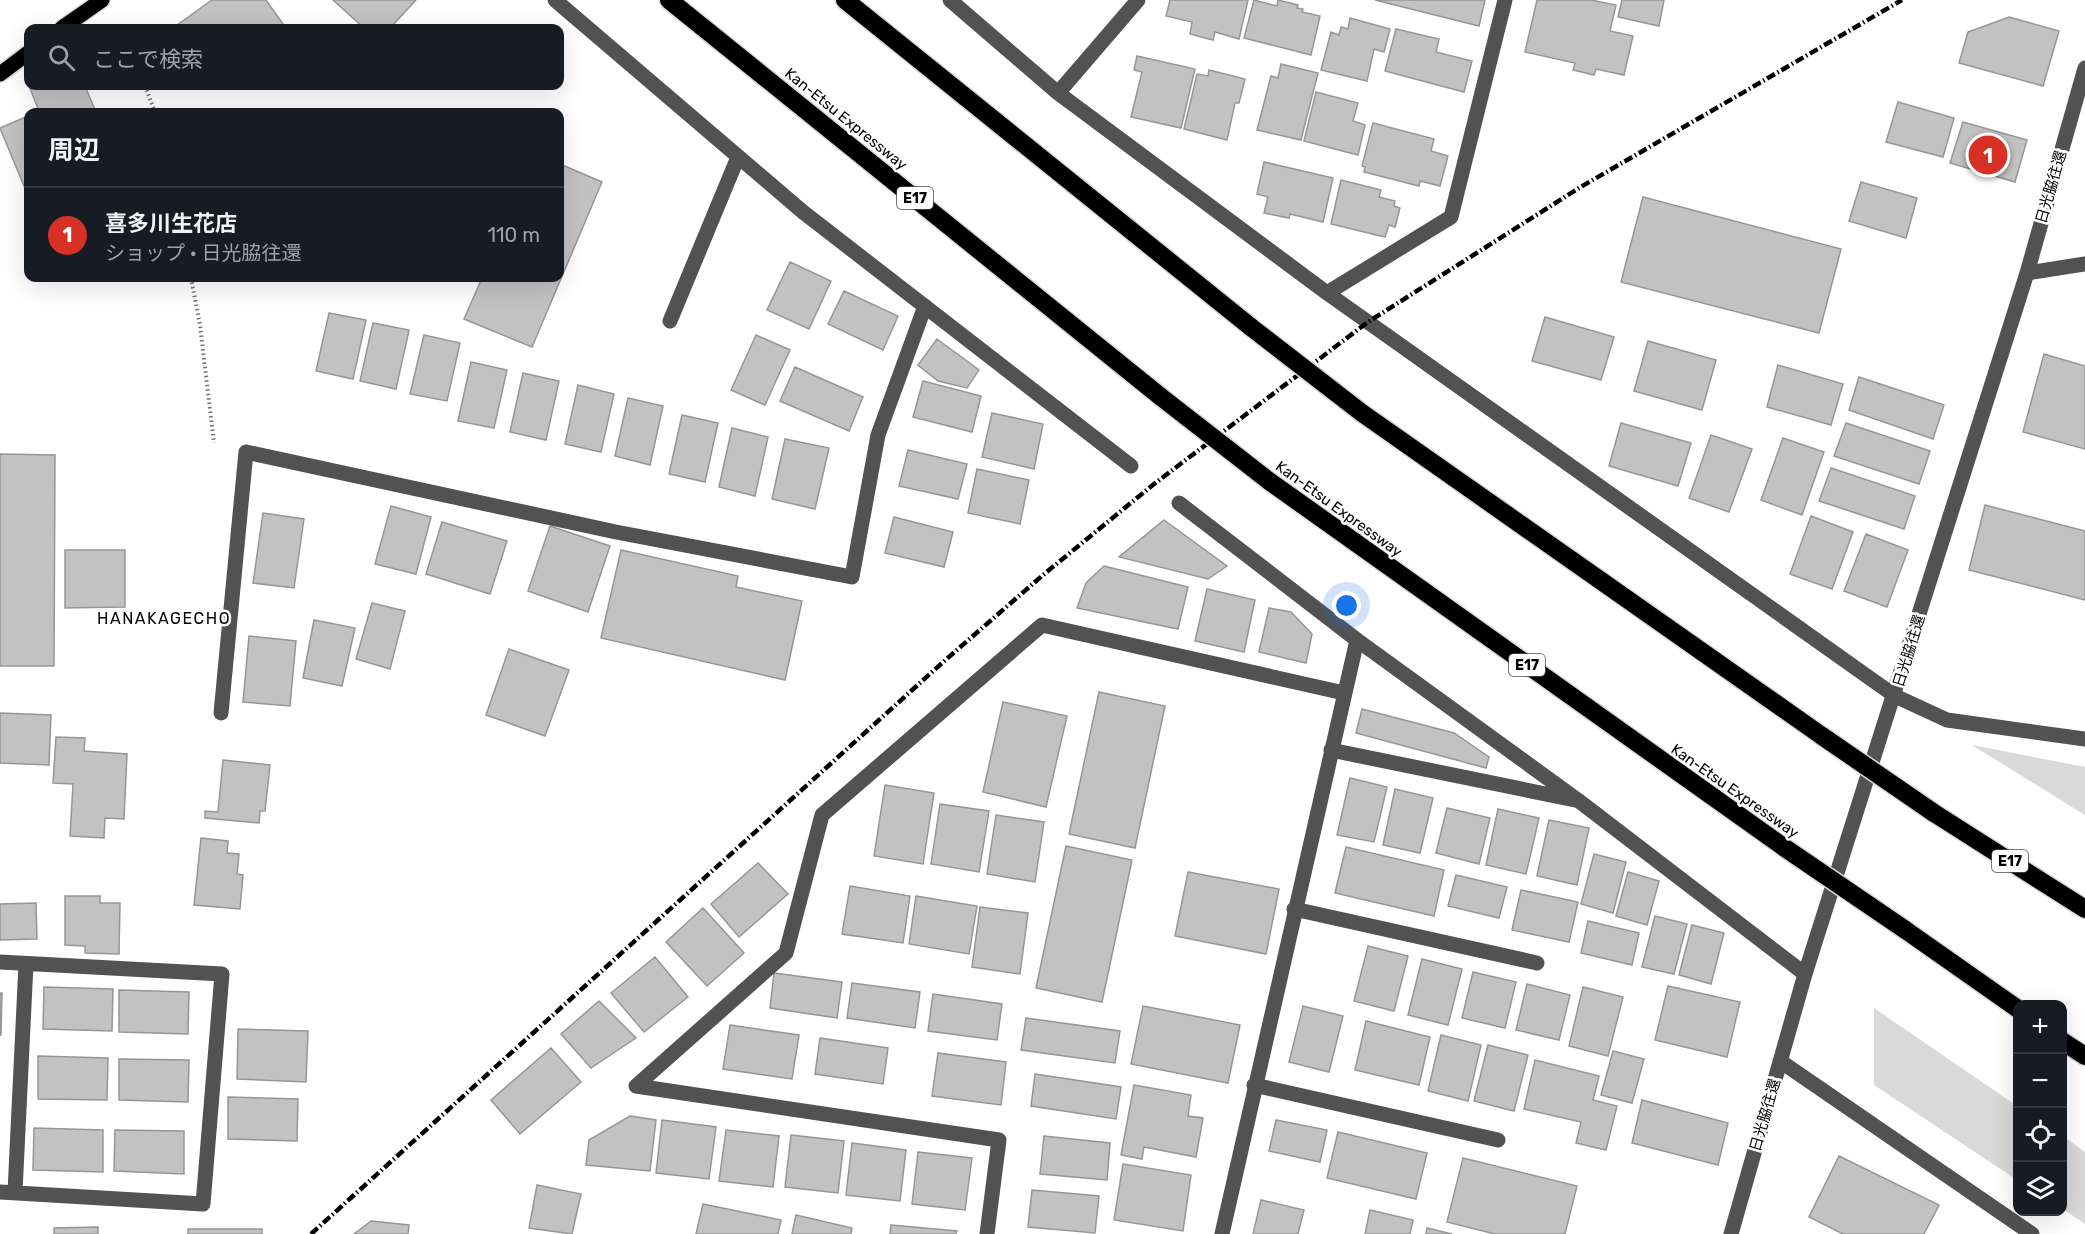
<!DOCTYPE html>
<html lang="ja">
<meta charset="utf-8">
<style>
body{margin:0;font-family:Rubik,"Noto Sans JP",sans-serif;background:#242831;color:#f1f3f6}
.controls{position:absolute;right:18px;bottom:18px;display:grid;overflow:hidden;border-radius:12px;box-shadow:0 6px 24px #0002}
.controls button{width:54px;height:54px;display:grid;place-items:center;padding:0;border:0;border-bottom:2px solid #363941;background:#171b24;color:#f1f3f6;font:30px sans-serif}
.you{position:absolute;left:1347px;top:606px;width:21px;height:21px;margin:-15px;border:4px solid #fff;border-radius:50%;background:#1a73e8;box-shadow:0 0 0 9px #1a73e833}
.badge{display:grid;place-items:center;width:39px;height:39px;border-radius:50%;background:#d93025;color:#fff;font-size:20px;font-weight:700}
.pin{position:absolute;translate:-50% -50%;border:3px solid #fff;box-shadow:0 2px 6px #0006}
.list{margin:0;padding:0;list-style:none}
h2{display:flex;justify-content:space-between;align-items:center;height:78px;margin:0;padding:0 24px;font-size:26px}
h2 small{font-size:20px;font-weight:400;color:#9ea1a6}
.list li{display:grid;grid-template-columns:39px 1fr auto;gap:18px;align-items:center;box-sizing:border-box;height:96px;padding:0 24px;border-top:2px solid #363941}
.list b{display:block;font-size:22px;white-space:nowrap}
.list p{margin:0;font-size:20px;white-space:nowrap;color:#9ea1a6}
.list em{font-size:20px;font-style:normal;color:#9ea1a6}
.icon{flex:none;width:33px;height:33px;fill:none;stroke:currentColor;stroke-width:2;stroke-linecap:round;stroke-linejoin:round}
.map{position:relative;flex:none;width:2085px;height:1234px;overflow:hidden}
.search{position:absolute;background:#171b24;box-shadow:0 6px 24px #0002;left:24px;top:24px;width:540px;height:66px;display:flex;align-items:center;gap:15px;box-sizing:border-box;padding:0 21px;border-radius:12px;color:#9ea1a6;font-size:22px}
.panel{position:absolute;background:#171b24;box-shadow:0 6px 24px #0002;left:24px;top:108px;width:540px;height:174px;border-radius:12px}
.map>svg:first-child{display:block}
.green{fill:#d9d9d9}
.building{fill:#c2c2c2;stroke:#969696;stroke-width:1.5}
.lines{fill:none;stroke-linecap:round;stroke-linejoin:round}
.major-casing{stroke:#dbdbdb;stroke-width:18}
.highway-casing{stroke:#dbdbdb;stroke-width:21}
.path{stroke:#747474;stroke-width:4;stroke-dasharray:1.5 3;stroke-linecap:butt}
.minor{stroke:#525252;stroke-width:15}
.major{stroke:#000;stroke-width:15}
.highway{stroke:#000;stroke-width:18}
.rail{stroke:#000;stroke-width:4.5;stroke-dasharray:9 3 1.5 3;stroke-linecap:butt}
.highway-bridge-casing{stroke:#dbdbdb;stroke-width:21;stroke-linecap:butt}
.highway-bridge{stroke:#000;stroke-width:18}
.labels{text-anchor:middle;stroke-width:5;stroke-linejoin:round;paint-order:stroke}
.shield{fill:#fff;stroke:#4c4c4c;stroke-width:1.5}
.shield-label{font-size:14px;font-weight:bold;fill:#000}
.street-label{font-size:15px;fill:#000;stroke:#fff}
.neighbourhood-label{font-size:16px;letter-spacing:1.5px;fill:#000;stroke:#fff}
</style>
<div class="map">
<svg width="2085" height="1234" viewBox="0 0 2085 1234">
<rect width="100%" height="100%" fill="#fff"/>
<path class="green" d="M 1972,745 L 2085,767 L 2085,815 Z
M 1874,1008 L 2017,1106 L 2017,1180 L 1874,1085 Z
M 2063,1136 L 2085,1152 L 2085,1224 L 2063,1209 Z"/>
<path class="building" d="M 212,0 L 266,0 L 286,28 L 173,28 Z
M 333,0 L 416,0 L 390,28 L 364,28 Z
M 1170,0 L 1248,0 L 1239,39 L 1215,32 L 1213,40 L 1190,34 L 1192,22 L 1166,16 Z
M 1254,0 L 1277,6 L 1278,0 L 1298,5 L 1297,8 L 1303,9 L 1302,12 L 1320,16 L 1311,55 L 1244,38 Z
M 1375,0 L 1485,0 L 1479,26 Z
M 1537,0 L 1591,0 L 1616,5 L 1610,31 L 1633,36 L 1624,75 L 1596,69 L 1594,75 L 1573,70 L 1575,63 L 1525,52 Z
M 1622,0 L 1664,0 L 1659,26 L 1618,17 Z
M 2009,17 L 2059,31 L 2043,86 L 1959,63 L 1968,32 Z
M 1350,18 L 1390,29 L 1384,52 L 1374,49 L 1367,81 L 1321,70 L 1331,32 L 1339,35 L 1341,27 L 1348,29 Z
M 1396,29 L 1439,39 L 1436,52 L 1472,61 L 1464,92 L 1385,71 Z
M 1137,56 L 1195,69 L 1181,128 L 1131,117 L 1142,72 L 1134,70 Z
M 1281,64 L 1318,73 L 1301,140 L 1257,130 L 1271,76 L 1278,78 Z
M 1209,70 L 1245,79 L 1239,103 L 1235,103 L 1227,140 L 1184,129 L 1197,74 L 1208,76 Z
M 29,86 L 85,86 L 96,112 L 36,112 L 39,111 Z
M 1316,92 L 1358,103 L 1353,121 L 1365,125 L 1358,155 L 1304,141 Z
M 1898,102 L 1954,118 L 1943,157 L 1886,142 Z
M 28,116 L 28,184 L 24,186 L 0,128 Z
M 1963,122 L 2027,140 L 2015,182 L 1950,163 Z
M 1373,123 L 1434,139 L 1431,151 L 1448,156 L 1440,186 L 1420,181 L 1419,186 L 1364,172 L 1365,167 L 1362,166 Z
M 1264,162 L 1333,178 L 1323,222 L 1290,214 L 1289,218 L 1264,213 L 1268,197 L 1257,194 Z
M 560,164 L 602,182 L 532,347 L 464,319 L 482,278 L 560,278 Z
M 1341,180 L 1381,190 L 1379,197 L 1395,201 L 1394,206 L 1400,208 L 1395,227 L 1389,225 L 1385,237 L 1331,224 Z
M 1861,182 L 1917,198 L 1906,238 L 1849,221 Z
M 1643,197 L 1841,249 L 1819,333 L 1621,282 Z
M 790,262 L 831,281 L 809,329 L 767,310 Z
M 844,291 L 898,316 L 883,350 L 828,324 Z
M 329,313 L 366,320 L 353,379 L 316,371 Z
M 1545,317 L 1614,337 L 1601,380 L 1532,361 Z
M 373,323 L 409,330 L 396,389 L 360,381 Z
M 424,335 L 460,343 L 447,401 L 410,394 Z
M 756,335 L 790,350 L 765,405 L 731,390 Z
M 937,339 L 979,370 L 967,388 L 938,381 L 918,365 Z
M 1648,341 L 1716,360 L 1702,410 L 1634,391 Z
M 2044,354 L 2085,366 L 2085,449 L 2023,432 Z
M 471,362 L 507,370 L 494,428 L 458,421 Z
M 1778,365 L 1843,384 L 1831,425 L 1767,407 Z
M 795,367 L 863,397 L 849,431 L 780,401 Z
M 523,373 L 559,381 L 546,440 L 510,432 Z
M 1859,377 L 1944,405 L 1933,439 L 1849,410 Z
M 923,381 L 981,396 L 972,432 L 913,417 Z
M 578,385 L 614,394 L 601,452 L 565,444 Z
M 628,398 L 663,406 L 650,465 L 615,456 Z
M 992,413 L 1043,424 L 1034,469 L 982,457 Z
M 682,415 L 718,423 L 705,482 L 669,474 Z
M 1621,423 L 1691,443 L 1678,486 L 1609,466 Z
M 1846,423 L 1930,451 L 1919,484 L 1834,456 Z
M 732,428 L 768,437 L 755,496 L 719,487 Z
M 1711,435 L 1752,449 L 1729,512 L 1689,498 Z
M 1783,438 L 1824,452 L 1802,515 L 1761,500 Z
M 785,439 L 829,448 L 815,509 L 772,499 Z
M 908,450 L 967,464 L 958,499 L 899,486 Z
M 0,454 L 55,455 L 54,666 L 0,666 Z
M 1831,468 L 1915,496 L 1904,529 L 1819,501 Z
M 977,469 L 1029,480 L 1020,524 L 968,513 Z
M 1985,505 L 2085,531 L 2085,600 L 1969,570 Z
M 391,506 L 431,517 L 416,574 L 375,564 Z
M 263,513 L 304,519 L 294,588 L 253,583 Z
M 1811,516 L 1853,532 L 1832,589 L 1790,574 Z
M 894,517 L 953,532 L 944,567 L 885,553 Z
M 1164,520 L 1227,566 L 1208,579 L 1119,557 Z
M 442,522 L 507,541 L 490,594 L 426,574 Z
M 550,526 L 610,546 L 588,612 L 528,591 Z
M 1866,534 L 1908,550 L 1887,607 L 1844,591 Z
M 65,550 L 125,550 L 125,607 L 65,608 Z
M 621,550 L 738,576 L 736,587 L 802,601 L 785,680 L 601,638 Z
M 1104,566 L 1188,587 L 1178,629 L 1077,608 L 1086,583 Z
M 1207,589 L 1255,600 L 1244,652 L 1195,641 Z
M 372,603 L 405,611 L 390,669 L 356,659 Z
M 1269,608 L 1291,612 L 1312,634 L 1306,663 L 1259,652 Z
M 314,620 L 355,628 L 342,686 L 303,678 Z
M 249,636 L 296,641 L 290,706 L 243,702 Z
M 509,649 L 569,670 L 545,736 L 486,715 Z
M 1099,692 L 1165,706 L 1135,848 L 1069,834 Z
M 1003,702 L 1067,716 L 1046,807 L 983,792 Z
M 1362,709 L 1454,733 L 1489,757 L 1486,768 L 1356,733 Z
M 0,713 L 51,715 L 49,765 L 0,763 Z
M 56,737 L 85,738 L 84,751 L 127,754 L 124,819 L 105,818 L 104,838 L 70,836 L 73,784 L 53,783 Z
M 223,760 L 270,765 L 265,811 L 260,811 L 259,823 L 205,818 L 205,811 L 218,812 Z
M 1350,778 L 1387,787 L 1374,842 L 1337,835 Z
M 885,785 L 934,793 L 923,864 L 874,856 Z
M 1395,789 L 1433,798 L 1420,853 L 1383,845 Z
M 940,804 L 989,811 L 979,872 L 931,864 Z
M 1447,808 L 1490,818 L 1479,864 L 1436,853 Z
M 1498,809 L 1539,818 L 1526,874 L 1486,865 Z
M 996,815 L 1044,822 L 1035,882 L 987,874 Z
M 1549,820 L 1589,828 L 1577,885 L 1537,876 Z
M 201,838 L 228,841 L 227,853 L 239,854 L 237,874 L 243,875 L 240,909 L 194,905 Z
M 1066,846 L 1132,860 L 1102,1002 L 1036,988 Z
M 1346,847 L 1444,870 L 1434,916 L 1335,893 Z
M 1594,854 L 1626,862 L 1613,913 L 1581,904 Z
M 758,863 L 788,894 L 739,937 L 711,904 Z
M 1188,872 L 1279,889 L 1266,954 L 1175,936 Z
M 1628,872 L 1659,881 L 1647,925 L 1616,916 Z
M 1456,875 L 1507,887 L 1499,918 L 1448,906 Z
M 850,886 L 910,896 L 903,943 L 842,934 Z
M 1521,890 L 1578,902 L 1569,942 L 1512,930 Z
M 65,896 L 100,896 L 100,903 L 120,903 L 119,954 L 85,953 L 85,946 L 65,945 Z
M 916,896 L 977,906 L 969,954 L 909,944 Z
M 36,903 L 37,939 L 0,940 L 0,904 Z
M 980,907 L 1028,913 L 1020,974 L 972,967 Z
M 703,908 L 744,953 L 707,986 L 666,942 Z
M 1655,916 L 1687,924 L 1674,974 L 1642,967 Z
M 1588,921 L 1639,933 L 1632,965 L 1581,953 Z
M 1692,925 L 1724,933 L 1711,984 L 1679,975 Z
M 1368,946 L 1408,956 L 1394,1011 L 1354,1001 Z
M 655,957 L 688,997 L 644,1032 L 611,993 Z
M 1422,959 L 1462,969 L 1448,1025 L 1408,1015 Z
M 1473,972 L 1516,982 L 1505,1028 L 1462,1018 Z
M 774,973 L 842,982 L 837,1018 L 770,1008 Z
M 852,983 L 920,992 L 915,1028 L 847,1018 Z
M 1527,984 L 1570,995 L 1559,1040 L 1516,1030 Z
M 1668,986 L 1740,1002 L 1727,1057 L 1655,1040 Z
M 44,987 L 113,989 L 112,1031 L 43,1029 Z
M 1583,987 L 1623,997 L 1608,1056 L 1569,1046 Z
M 119,990 L 189,992 L 188,1034 L 119,1032 Z
M 0,993 L 2,993 L 1,1035 L 0,1035 Z
M 933,994 L 1002,1004 L 997,1040 L 928,1031 Z
M 599,1001 L 636,1038 L 591,1068 L 561,1034 Z
M 1143,1006 L 1240,1025 L 1228,1083 L 1131,1064 Z
M 1303,1006 L 1343,1016 L 1329,1072 L 1289,1062 Z
M 1026,1018 L 1120,1031 L 1115,1063 L 1021,1050 Z
M 1366,1021 L 1430,1037 L 1419,1085 L 1355,1070 Z
M 730,1025 L 799,1035 L 792,1079 L 723,1069 Z
M 238,1029 L 308,1031 L 306,1082 L 237,1079 Z
M 1441,1035 L 1481,1045 L 1468,1101 L 1428,1091 Z
M 820,1038 L 888,1048 L 883,1084 L 815,1074 Z
M 1488,1045 L 1528,1055 L 1514,1111 L 1474,1101 Z
M 551,1048 L 581,1082 L 520,1134 L 491,1100 Z
M 1613,1051 L 1644,1059 L 1632,1103 L 1601,1095 Z
M 938,1053 L 1006,1062 L 1001,1105 L 932,1096 Z
M 38,1056 L 108,1058 L 107,1100 L 38,1099 Z
M 119,1059 L 189,1060 L 188,1102 L 119,1100 Z
M 1535,1060 L 1599,1076 L 1593,1100 L 1617,1106 L 1606,1150 L 1576,1143 L 1581,1122 L 1524,1109 Z
M 1035,1074 L 1121,1087 L 1116,1119 L 1031,1106 Z
M 1134,1085 L 1191,1095 L 1188,1116 L 1203,1118 L 1196,1157 L 1144,1147 L 1142,1159 L 1121,1155 Z
M 228,1097 L 298,1099 L 297,1141 L 228,1139 Z
M 1642,1100 L 1728,1123 L 1718,1165 L 1632,1143 Z
M 630,1116 L 656,1120 L 650,1171 L 586,1165 L 589,1140 Z
M 662,1120 L 716,1127 L 709,1179 L 656,1173 Z
M 1276,1120 L 1327,1130 L 1320,1162 L 1269,1151 Z
M 34,1128 L 103,1130 L 103,1172 L 33,1170 Z
M 115,1130 L 184,1131 L 184,1174 L 114,1171 Z
M 726,1130 L 779,1136 L 773,1187 L 719,1181 Z
M 1338,1132 L 1427,1153 L 1416,1199 L 1327,1178 Z
M 791,1135 L 844,1141 L 838,1193 L 785,1187 Z
M 1044,1136 L 1110,1143 L 1107,1180 L 1040,1174 Z
M 852,1143 L 906,1150 L 900,1201 L 846,1195 Z
M 918,1152 L 972,1158 L 965,1210 L 912,1204 Z
M 1839,1156 L 1939,1205 L 1924,1234 L 1843,1234 L 1809,1217 Z
M 1463,1158 L 1577,1186 L 1565,1234 L 1495,1234 L 1447,1222 Z
M 1123,1164 L 1191,1175 L 1183,1231 L 1114,1220 Z
M 537,1185 L 581,1194 L 572,1234 L 529,1228 Z
M 1032,1190 L 1099,1196 L 1095,1233 L 1028,1227 Z
M 1261,1200 L 1304,1210 L 1298,1234 L 1253,1234 Z
M 703,1204 L 781,1220 L 778,1234 L 696,1234 Z
M 1370,1210 L 1413,1220 L 1410,1234 L 1365,1234 Z
M 796,1215 L 852,1228 L 851,1234 L 792,1234 Z
M 371,1221 L 409,1225 L 408,1234 L 354,1234 Z
M 891,1225 L 957,1231 L 956,1234 L 890,1234 Z
M 98,1227 L 98,1234 L 54,1234 L 54,1228 Z
M 1427,1228 L 1452,1234 L 1426,1234 Z
M 188,1229 L 262,1229 L 262,1234 L 188,1234 Z"/>
<g class="lines">
<defs>
<path id="major" d="M 62,28 L 102,0
M 0,74 L 28,53"/>
<path id="highway" d="M 669,0 L 1161,397
M 845,0 L 1252,328
M 1362,413 L 1822,736
M 1269,481 L 1785,848
M 1934,813 L 2085,909
M 1904,929 L 2018,1009
M 2062,1041 L 2085,1056"/>
</defs>
<use href="#major" class="major-casing"/>
<use href="#highway" class="highway-casing"/>
<path class="path" d="M 145,86 L 155,112
M 191,278 L 200,325 L 214,443"/>
<path class="minor" d="M 555,0 L 803,212 L 1131,466
M 950,0 L 1058,93 L 1327,293 L 1895,696 L 1947,720 L 2085,739
M 1058,93 L 1138,0
M 2027,273 L 2085,264
M 1327,293 L 1451,217 L 1505,0
M 670,321 L 738,157
M 1179,503 L 1357,640 L 1579,801 L 1805,974
M 221,713 L 246,452 L 616,532 L 852,577 L 878,435 L 925,306
M 1331,750 L 1575,800
M 1294,909 L 1537,963
M 0,962 L 222,974 L 203,1204 L 0,1192
M 1780,1061 L 2032,1234
M 1254,1085 L 1498,1140
M 15,1192 L 26,964
M 987,1234 L 999,1140 L 636,1086 L 786,953 L 822,815 L 1042,625 L 1344,693
M 1222,1234 L 1357,640
M 1731,1234 L 1805,974 L 2027,273 L 2085,68"/>
<use href="#major" class="major"/>
<use href="#highway" class="highway"/>
<path class="rail" d="M 311,1234 L 942,663 L 1043,575 L 1154,484 L 1368,322 L 1579,188 L 1902,0"/>
<defs>
<path id="highway-bridge" d="M 1252,328 L 1362,413
M 1161,397 L 1269,481
M 1822,736 L 1934,813
M 1785,848 L 1904,929"/>
</defs>
<use href="#highway-bridge" class="highway-bridge-casing"/>
<use href="#highway-bridge" class="highway-bridge"/>
</g>
<g class="labels">
<g class="shield">
<rect x="897" y="187" width="36" height="22" rx="4.5"/>
<rect x="1509" y="654" width="36" height="22" rx="4.5"/>
<rect x="1992" y="850" width="36" height="22" rx="4.5"/>
</g>
<g class="shield-label">
<text x="915" y="203">E17</text>
<text x="1527" y="670">E17</text>
<text x="2010" y="866">E17</text>
</g>
<g class="street-label">
<text transform="translate(846 119) rotate(39)" y="5">Kan-Etsu Expressway</text>
<text transform="translate(2051 187) rotate(-74)" y="5">日光脇往還</text>
<text transform="translate(1339 509) rotate(36)" y="5">Kan-Etsu Expressway</text>
<text transform="translate(1909 651) rotate(-73)" y="5">日光脇往還</text>
<text transform="translate(1735 791) rotate(35)" y="5">Kan-Etsu Expressway</text>
<text transform="translate(1765 1115) rotate(-74)" y="5">日光脇往還</text>
</g>
<g class="neighbourhood-label">
<text x="164" y="624">HANAKAGECHO</text>
</g>
</g>
</svg>
<div class="controls">
<button>+</button>
<button>−</button>
<button><svg class="icon" aria-label="locate" viewBox="0 0 24 24"><circle cx="12" cy="12" r="6"/><path d="M12 2v4M12 18v4M2 12h4M18 12h4"/></svg></button>
<button><svg class="icon" aria-label="layers" viewBox="0 0 24 24"><path d="M12 4l9 5-9 5-9-5zM3 14l9 5 9-5"/></svg></button>
</div>
<div class="you"></div>
<div class="pin badge" style="left:1988px;top:155px">1</div>
<div class="search"><svg class="icon" aria-label="search" viewBox="0 0 24 24"><circle cx="10" cy="10" r="6"/><path d="M15 15l6 6"/></svg>ここで検索</div>
<section class="panel">
<h2>周辺<small></small></h2>
<ul class="list">
<li><span class="badge">1</span><div><b>喜多川生花店</b><p>ショップ · 日光脇往還</p></div><em>110 m</em></li>
</ul>
</section>
</div>
